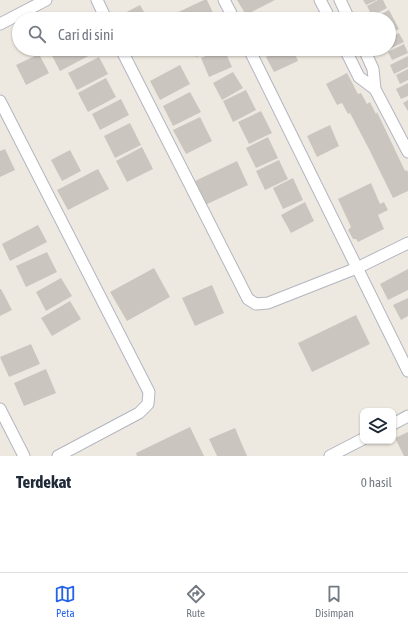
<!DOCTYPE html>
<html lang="id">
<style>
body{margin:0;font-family:"Asap Condensed",sans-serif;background:#f2f2f3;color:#1f2937}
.controls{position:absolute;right:12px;bottom:12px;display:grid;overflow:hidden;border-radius:8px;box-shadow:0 1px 3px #0004}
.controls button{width:36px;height:36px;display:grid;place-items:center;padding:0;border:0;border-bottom:1px solid #e0e1e3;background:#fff;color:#1f2937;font:20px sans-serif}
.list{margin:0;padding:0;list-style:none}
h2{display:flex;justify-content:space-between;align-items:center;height:52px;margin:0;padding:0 16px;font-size:17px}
h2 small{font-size:13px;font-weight:400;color:#747a83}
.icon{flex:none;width:22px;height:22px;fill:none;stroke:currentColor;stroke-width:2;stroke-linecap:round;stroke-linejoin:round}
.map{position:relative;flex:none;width:408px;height:456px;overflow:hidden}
.search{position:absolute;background:#fff;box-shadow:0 1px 3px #0004;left:12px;right:12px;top:12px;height:44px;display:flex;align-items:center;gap:10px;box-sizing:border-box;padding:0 14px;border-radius:22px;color:#747a83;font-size:15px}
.sheet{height:116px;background:#fff}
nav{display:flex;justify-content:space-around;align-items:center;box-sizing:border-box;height:56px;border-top:1px solid #e0e1e3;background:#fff;font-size:11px;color:#747a83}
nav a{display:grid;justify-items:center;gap:2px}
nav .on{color:#2563eb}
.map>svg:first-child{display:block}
.building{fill:#cac5bf}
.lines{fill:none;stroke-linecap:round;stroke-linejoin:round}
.street-casing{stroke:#b3b5c0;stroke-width:13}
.street{stroke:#fff;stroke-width:11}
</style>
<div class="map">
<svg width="408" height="456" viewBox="0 0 408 456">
<rect width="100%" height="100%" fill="#eee9e0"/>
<path class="building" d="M 204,0 L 207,0 L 216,19 L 176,19 L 174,14 Z
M 237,0 L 275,0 L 246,15 Z
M 363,0 L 377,0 L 366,5 Z
M 378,0 L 383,0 L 387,8 L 372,16 L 367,6 Z
M 140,5 L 148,19 L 123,19 L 121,15 Z
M 389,10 L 399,29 L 389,34 L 389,19 L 371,19 Z
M 399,33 L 404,42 L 389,49 L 389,38 Z
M 404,44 L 408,53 L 392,60 L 388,52 Z
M 57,49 L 97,49 L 98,51 L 60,71 L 50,52 Z
M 192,49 L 213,49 L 196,57 Z
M 221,49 L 224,49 L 232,67 L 209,77 L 201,58 Z
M 282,49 L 293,49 L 298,61 L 274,72 L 266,57 Z
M 39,54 L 49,73 L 26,85 L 16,65 Z
M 408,56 L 408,67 L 394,74 L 390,65 Z
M 99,57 L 108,74 L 77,90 L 68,73 Z
M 180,65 L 190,84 L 160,100 L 150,81 Z
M 408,69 L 408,80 L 400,84 L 396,75 Z
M 233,72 L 243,88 L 222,100 L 213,83 Z
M 347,73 L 358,94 L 361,93 L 367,104 L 370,102 L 376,114 L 377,112 L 405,171 L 407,170 L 408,173 L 408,191 L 393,198 L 370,151 L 350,113 L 348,114 L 342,103 L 337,105 L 326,84 Z
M 106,78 L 116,97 L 88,112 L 78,93 Z
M 408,83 L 408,96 L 401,99 L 396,89 Z
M 246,90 L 256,110 L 233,122 L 223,101 Z
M 190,92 L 201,112 L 173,126 L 163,106 Z
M 121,99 L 129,115 L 100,130 L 92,114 Z
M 408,100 L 408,111 L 403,103 Z
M 261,111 L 272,133 L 249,144 L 238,122 Z
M 200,117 L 212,141 L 186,154 L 173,130 Z
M 130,123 L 141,145 L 115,158 L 104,136 Z
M 330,125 L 339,146 L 317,157 L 307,136 Z
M 268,137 L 278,158 L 256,168 L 246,148 Z
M 142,147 L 153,169 L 127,182 L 116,161 Z
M 5,149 L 15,170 L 0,177 L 0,151 Z
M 70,150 L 81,171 L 62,181 L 51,160 Z
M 279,160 L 288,179 L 265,190 L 256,171 Z
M 237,161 L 248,185 L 205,205 L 193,182 Z
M 98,169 L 109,189 L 68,210 L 57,190 Z
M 293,178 L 303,200 L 283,209 L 273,188 Z
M 371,183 L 380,204 L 384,202 L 388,210 L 378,215 L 384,229 L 358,242 L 356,239 L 353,239 L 348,230 L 351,227 L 338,199 Z
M 305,202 L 314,221 L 291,233 L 281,215 Z
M 38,225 L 47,242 L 10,261 L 2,244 Z
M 47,252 L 57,272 L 26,287 L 16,266 Z
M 154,268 L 170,297 L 127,321 L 110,292 Z
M 408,269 L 408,290 L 388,300 L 380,284 Z
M 61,278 L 72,296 L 46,311 L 36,292 Z
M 212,285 L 224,313 L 195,326 L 182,298 Z
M 0,289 L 1,289 L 12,310 L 0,316 Z
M 408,298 L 408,316 L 401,320 L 393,305 Z
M 70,301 L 81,319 L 52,336 L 41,318 Z
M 356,315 L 370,344 L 312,372 L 298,343 Z
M 31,344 L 40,364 L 9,377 L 0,357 Z
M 46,369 L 56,393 L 24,406 L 14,383 Z
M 190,427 L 204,456 L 137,456 L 136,453 Z
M 235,428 L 247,456 L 217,456 L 209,439 Z
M 408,432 L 408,456 L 404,456 L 395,438 Z"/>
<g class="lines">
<defs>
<path id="street" d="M 97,0 L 106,19
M 224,0 L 234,19
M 320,0 L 330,19
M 340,0 L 349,19
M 0,24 L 46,0
M 121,49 L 248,299 L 256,304 L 268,303 L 357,268 L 408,243
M 249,49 L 408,371
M 345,49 L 359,77 L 375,89 L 408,152
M 364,49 L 373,69 L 375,89
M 0,101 L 149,392 L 148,404 L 139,413 L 58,456
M 0,409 L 24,456
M 393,424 L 408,416
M 330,456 L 363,439"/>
</defs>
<use href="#street" class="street-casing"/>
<use href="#street" class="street"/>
</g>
</svg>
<div class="controls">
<button><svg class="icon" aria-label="layers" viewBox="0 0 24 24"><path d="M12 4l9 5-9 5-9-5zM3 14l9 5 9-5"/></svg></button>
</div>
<div class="search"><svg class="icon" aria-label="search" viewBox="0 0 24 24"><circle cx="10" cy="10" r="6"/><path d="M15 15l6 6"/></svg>Cari di sini</div>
</div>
<section class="sheet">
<h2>Terdekat<small>0 hasil</small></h2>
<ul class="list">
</ul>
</section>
<nav>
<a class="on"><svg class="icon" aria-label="map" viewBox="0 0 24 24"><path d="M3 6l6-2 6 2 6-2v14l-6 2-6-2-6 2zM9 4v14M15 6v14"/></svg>Peta</a>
<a><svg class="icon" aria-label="directions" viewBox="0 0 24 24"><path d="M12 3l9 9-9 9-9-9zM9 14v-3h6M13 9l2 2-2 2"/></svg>Rute</a>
<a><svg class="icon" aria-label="saved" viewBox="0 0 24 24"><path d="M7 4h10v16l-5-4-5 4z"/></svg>Disimpan</a>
</nav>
